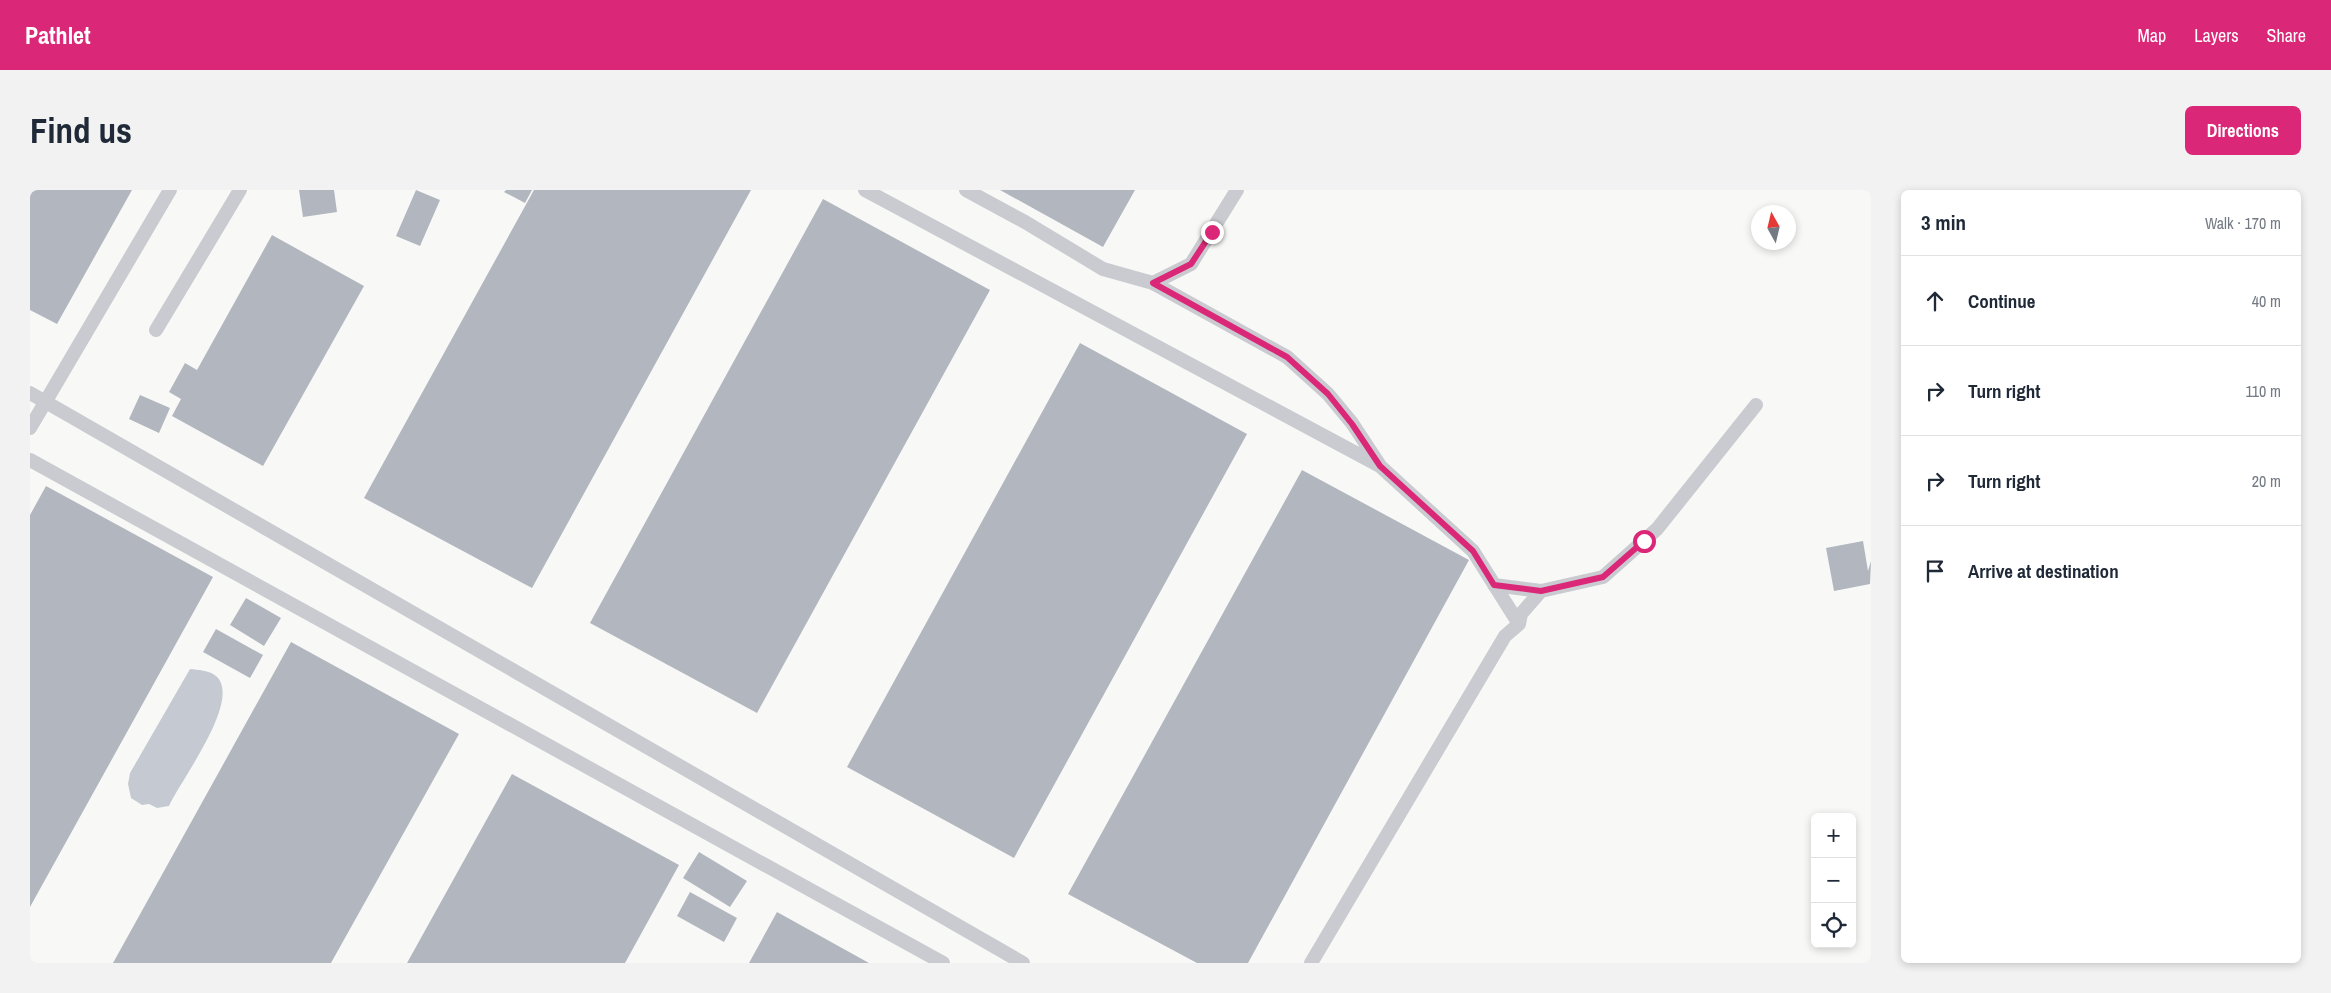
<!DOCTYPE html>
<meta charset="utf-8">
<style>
body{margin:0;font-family:"Archivo Narrow",sans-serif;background:#f2f2f3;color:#1f2937}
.controls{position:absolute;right:15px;bottom:15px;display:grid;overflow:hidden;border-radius:8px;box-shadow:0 2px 8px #0003}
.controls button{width:45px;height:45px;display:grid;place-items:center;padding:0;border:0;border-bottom:1px solid #e0e1e3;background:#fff;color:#1f2937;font:25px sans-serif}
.compass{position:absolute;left:1721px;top:15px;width:45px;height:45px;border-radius:50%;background:#fff;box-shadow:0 2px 8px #0003;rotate:352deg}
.stop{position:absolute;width:15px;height:15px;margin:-11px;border:4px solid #db2777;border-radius:50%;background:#fff}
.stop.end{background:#db2777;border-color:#fff;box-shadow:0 1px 5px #0008}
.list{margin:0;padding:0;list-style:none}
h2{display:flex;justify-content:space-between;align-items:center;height:65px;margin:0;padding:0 20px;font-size:21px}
h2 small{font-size:16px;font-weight:400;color:#747a83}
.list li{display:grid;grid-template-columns:32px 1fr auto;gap:15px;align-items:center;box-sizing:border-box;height:90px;padding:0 20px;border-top:1px solid #e0e1e3}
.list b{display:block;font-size:19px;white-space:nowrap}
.list em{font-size:16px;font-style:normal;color:#747a83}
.icon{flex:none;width:28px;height:28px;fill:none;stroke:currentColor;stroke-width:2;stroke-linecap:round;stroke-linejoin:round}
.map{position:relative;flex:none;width:1841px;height:773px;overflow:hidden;border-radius:8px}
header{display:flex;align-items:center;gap:30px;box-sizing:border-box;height:70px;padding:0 25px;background:#db2777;color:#fff}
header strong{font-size:24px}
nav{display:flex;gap:28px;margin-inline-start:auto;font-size:18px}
.intro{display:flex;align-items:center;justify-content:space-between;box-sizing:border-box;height:120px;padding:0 30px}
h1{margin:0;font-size:35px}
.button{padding:12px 22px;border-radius:8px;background:#db2777;color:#fff;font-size:18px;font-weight:700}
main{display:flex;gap:30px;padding:0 30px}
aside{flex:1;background:#fff;border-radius:8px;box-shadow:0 2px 8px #0003}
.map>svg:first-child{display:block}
.water{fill:#c5cad2}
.building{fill:#b2b6bf}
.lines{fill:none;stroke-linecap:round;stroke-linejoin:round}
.lane{stroke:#cacbd0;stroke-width:14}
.route{stroke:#db2777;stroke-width:6}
</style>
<header>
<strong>Pathlet</strong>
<nav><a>Map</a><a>Layers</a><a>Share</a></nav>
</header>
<div class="intro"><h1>Find us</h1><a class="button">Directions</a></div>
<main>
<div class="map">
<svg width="1841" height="773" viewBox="0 0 1841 773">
<rect width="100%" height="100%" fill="#f8f9f6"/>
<path class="water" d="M 160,479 C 168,480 179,480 186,486 C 213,509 150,591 139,616 L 127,618 L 119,614 L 112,615 L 101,608 L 98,594 L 100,583 Z"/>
<path class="building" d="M 0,0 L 102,0 L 27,134 L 0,120 Z
M 269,0 L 304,0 L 307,22 L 273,27 Z
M 386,0 L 410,10 L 390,56 L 366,46 Z
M 476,0 L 502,0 L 495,13 L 474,2 Z
M 504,0 L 721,0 L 502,398 L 334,308 Z
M 970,0 L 1105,0 L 1073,57 Z
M 793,9 L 960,100 L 727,523 L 560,433 Z
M 242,45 L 334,96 L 233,276 L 142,226 L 151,209 L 139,202 L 155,173 L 167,180 Z
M 1050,153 L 1217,244 L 984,668 L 817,577 Z
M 110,205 L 140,218 L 129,243 L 99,229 Z
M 1272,280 L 1439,370 L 1218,773 L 1167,773 L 1038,704 Z
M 16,296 L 183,387 L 0,717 L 0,325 Z
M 1833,351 L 1838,381 L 1841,371 L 1840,394 L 1804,401 L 1796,358 Z
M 216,408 L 251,428 L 234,456 L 200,435 Z
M 186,439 L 233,465 L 220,488 L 173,462 Z
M 261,452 L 429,544 L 301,773 L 83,773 Z
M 482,584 L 649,675 L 595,773 L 377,773 Z
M 669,662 L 717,691 L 700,717 L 653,688 Z
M 660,702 L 707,728 L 694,752 L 647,726 Z
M 747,722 L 839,773 L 719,773 Z"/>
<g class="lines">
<path class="lane" d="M 835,0 L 1350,276 L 1443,361 L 1489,434 L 1475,446 L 1281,773
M 936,0 L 995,32 L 1073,79 L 1123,93
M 1207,0 L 1161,74 L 1123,93 L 1257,167 L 1298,204 L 1322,233 L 1349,274
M 126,140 L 210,0
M 0,203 L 993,773
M 0,238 L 140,0
M 0,270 L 913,773
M 1464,395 L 1511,401
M 1489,434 L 1491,424 L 1511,401 L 1573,387 L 1627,339 L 1726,215"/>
</g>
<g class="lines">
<path class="route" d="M 1182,42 L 1161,74 L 1123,93 L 1257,167 L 1298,204 L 1322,234 L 1350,276 L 1443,361 L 1464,395 L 1511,401 L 1573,387 L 1614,351"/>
</g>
</svg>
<div class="controls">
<button>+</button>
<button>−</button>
<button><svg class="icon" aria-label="locate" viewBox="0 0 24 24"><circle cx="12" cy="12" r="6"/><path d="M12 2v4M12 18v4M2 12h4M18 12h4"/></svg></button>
</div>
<svg class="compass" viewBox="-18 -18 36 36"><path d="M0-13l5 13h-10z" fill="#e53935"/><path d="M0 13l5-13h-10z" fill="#747a83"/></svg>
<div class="stop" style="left:1614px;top:351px"></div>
<div class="stop end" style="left:1182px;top:42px"></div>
</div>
<aside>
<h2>3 min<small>Walk · 170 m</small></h2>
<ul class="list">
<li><svg class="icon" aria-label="ahead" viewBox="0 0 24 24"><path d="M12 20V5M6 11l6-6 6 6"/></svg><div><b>Continue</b></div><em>40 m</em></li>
<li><svg class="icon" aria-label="right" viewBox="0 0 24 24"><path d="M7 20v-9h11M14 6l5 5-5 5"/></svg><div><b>Turn right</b></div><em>110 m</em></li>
<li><svg class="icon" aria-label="right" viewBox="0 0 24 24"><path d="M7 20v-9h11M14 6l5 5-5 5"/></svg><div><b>Turn right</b></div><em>20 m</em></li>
<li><svg class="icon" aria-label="arrive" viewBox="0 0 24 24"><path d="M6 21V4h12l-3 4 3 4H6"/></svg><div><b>Arrive at destination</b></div></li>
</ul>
</aside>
</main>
